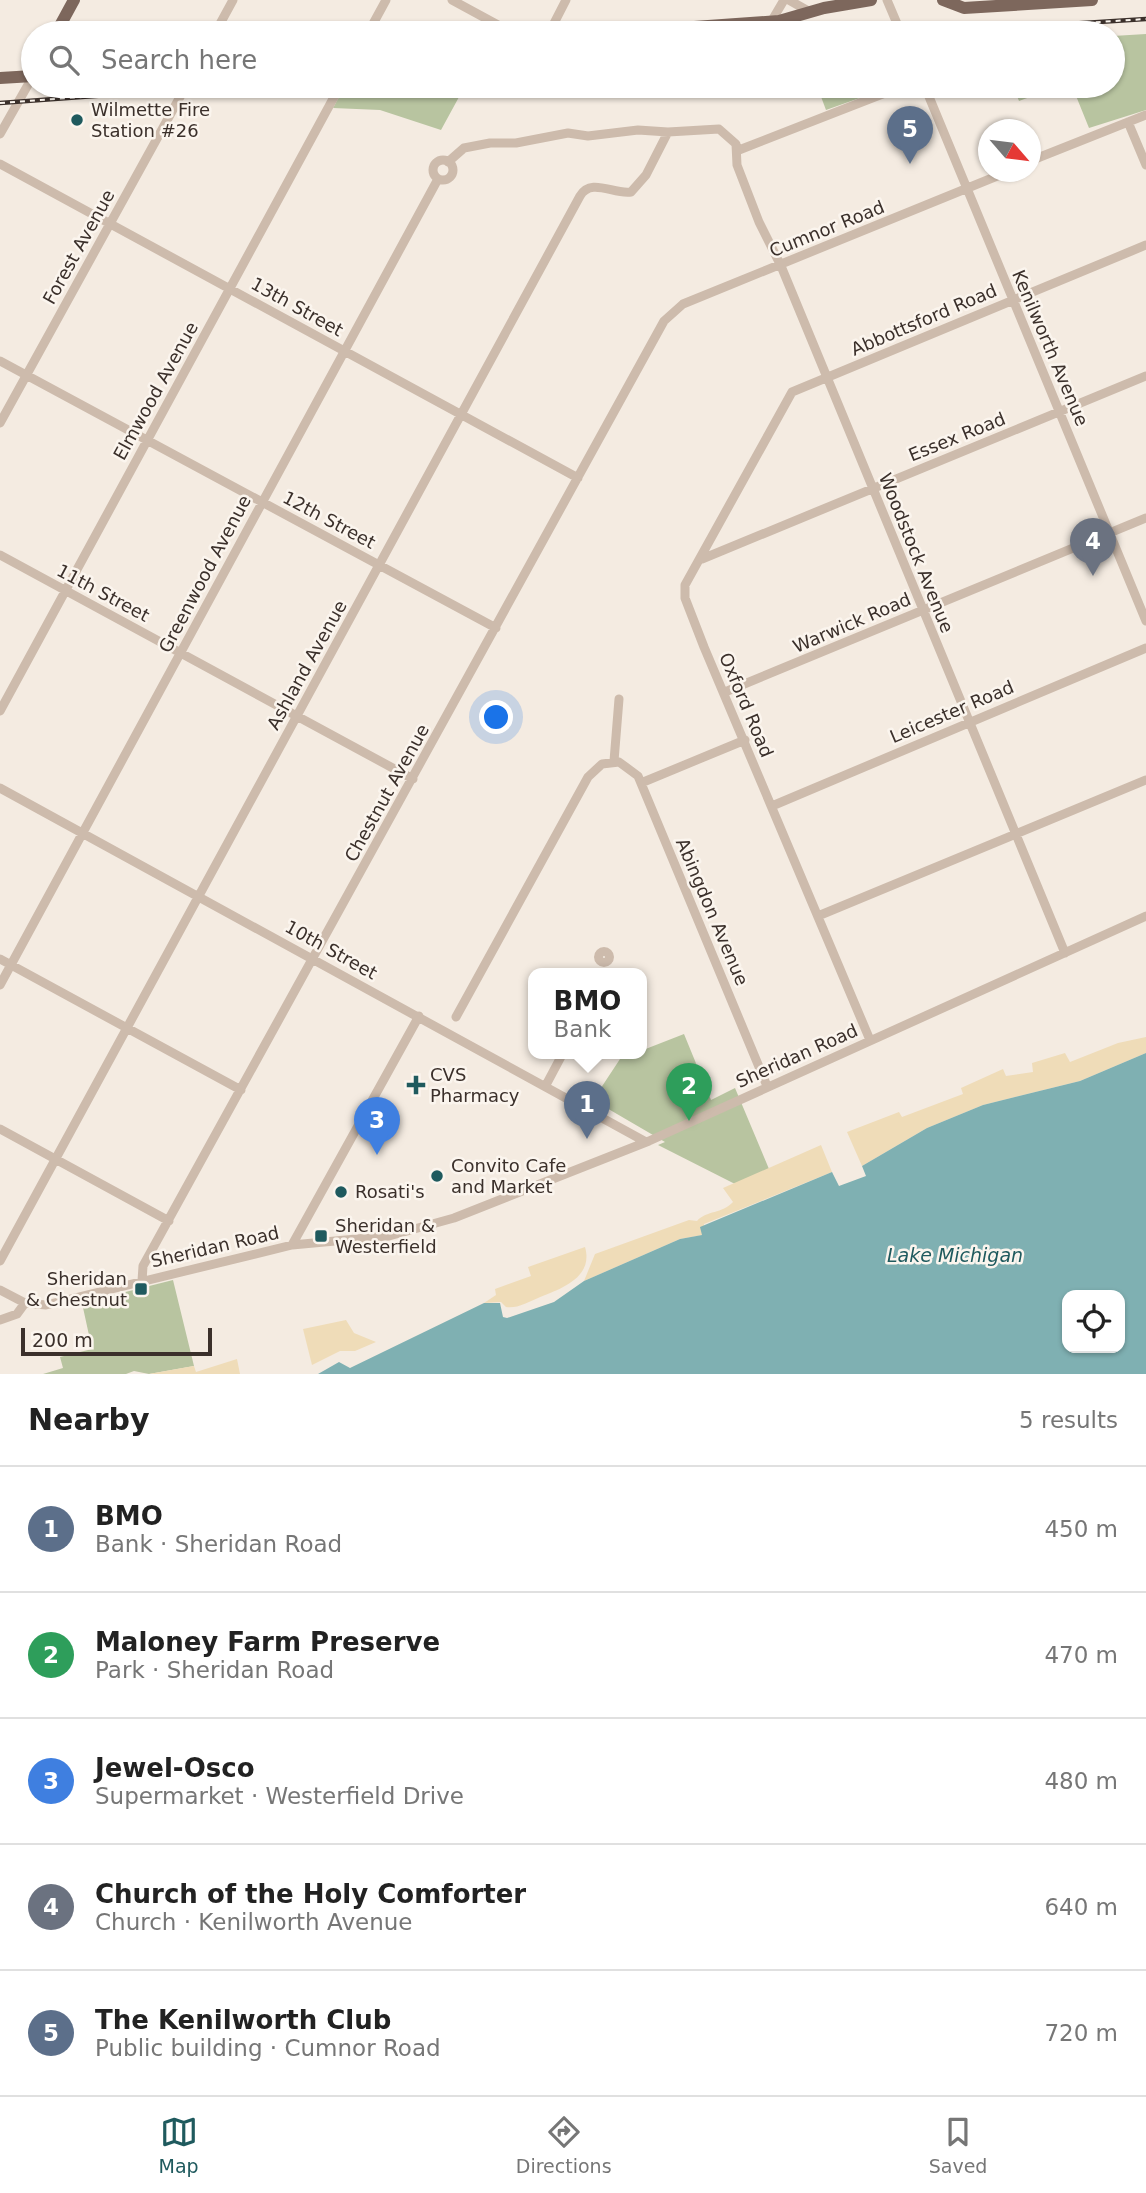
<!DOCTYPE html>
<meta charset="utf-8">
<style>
body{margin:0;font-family:"DejaVu Sans",sans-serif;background:#f6f6f6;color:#222}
.controls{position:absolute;right:21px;bottom:21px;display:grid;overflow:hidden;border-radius:14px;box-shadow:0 2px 5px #0004}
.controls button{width:63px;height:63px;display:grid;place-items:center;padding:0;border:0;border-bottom:2px solid #e0e0e0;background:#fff;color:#222;font:35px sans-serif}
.compass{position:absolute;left:978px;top:119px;width:63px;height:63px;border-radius:50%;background:#fff;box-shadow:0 2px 5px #0004;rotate:118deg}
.scale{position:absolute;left:21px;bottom:18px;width:191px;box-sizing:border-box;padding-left:7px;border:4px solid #3b302b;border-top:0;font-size:19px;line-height:24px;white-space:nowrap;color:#3b302b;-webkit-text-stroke:5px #fbf5ee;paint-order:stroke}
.you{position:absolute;left:497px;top:718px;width:24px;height:24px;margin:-18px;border:5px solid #fff;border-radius:50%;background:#1a73e8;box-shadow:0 0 0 10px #1a73e833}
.badge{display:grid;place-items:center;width:46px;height:46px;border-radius:50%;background:#1f5a5e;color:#fff;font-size:23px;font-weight:700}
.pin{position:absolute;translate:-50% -58px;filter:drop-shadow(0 2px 4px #0008)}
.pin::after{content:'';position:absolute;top:37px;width:24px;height:21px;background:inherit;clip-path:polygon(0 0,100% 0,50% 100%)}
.popup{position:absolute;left:528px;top:968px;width:119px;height:91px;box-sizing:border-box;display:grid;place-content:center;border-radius:14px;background:#fff;filter:drop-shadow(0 2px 5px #0005);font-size:23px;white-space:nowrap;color:#767676}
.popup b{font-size:26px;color:#222}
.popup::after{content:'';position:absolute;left:50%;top:100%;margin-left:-14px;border:14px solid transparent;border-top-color:#fff}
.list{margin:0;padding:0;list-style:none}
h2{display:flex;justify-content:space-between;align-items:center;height:91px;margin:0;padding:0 28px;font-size:30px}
h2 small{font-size:23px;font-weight:400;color:#767676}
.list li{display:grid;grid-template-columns:46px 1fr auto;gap:21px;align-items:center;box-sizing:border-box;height:126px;padding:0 28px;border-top:2px solid #e0e0e0}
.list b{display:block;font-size:26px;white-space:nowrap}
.list p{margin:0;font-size:23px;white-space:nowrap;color:#767676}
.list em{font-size:23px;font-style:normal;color:#767676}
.icon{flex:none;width:38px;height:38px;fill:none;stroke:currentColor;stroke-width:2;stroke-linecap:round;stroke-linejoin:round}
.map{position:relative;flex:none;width:1146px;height:1374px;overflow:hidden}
.search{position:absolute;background:#fff;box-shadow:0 2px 5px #0004;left:21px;right:21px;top:21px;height:77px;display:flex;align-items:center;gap:18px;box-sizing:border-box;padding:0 24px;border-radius:38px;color:#767676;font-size:26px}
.sheet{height:721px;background:#fff}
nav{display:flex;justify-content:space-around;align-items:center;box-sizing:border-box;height:98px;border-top:2px solid #e0e0e0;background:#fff;font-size:19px;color:#767676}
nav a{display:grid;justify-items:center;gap:4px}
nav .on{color:#1f5a5e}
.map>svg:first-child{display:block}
.green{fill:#b8c4a0}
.sand{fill:#efdcb8}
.water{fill:#7fb0b2;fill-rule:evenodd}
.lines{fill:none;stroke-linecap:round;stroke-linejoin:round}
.minor{stroke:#cdbbac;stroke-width:9}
.major{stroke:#7d675c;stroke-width:12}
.rail-casing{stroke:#3b302b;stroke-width:4.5}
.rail{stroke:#fbf5ee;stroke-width:2;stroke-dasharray:5;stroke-linecap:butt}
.poi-dot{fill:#1f5a5e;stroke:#fbf5ee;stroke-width:2.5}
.labels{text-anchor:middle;stroke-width:5;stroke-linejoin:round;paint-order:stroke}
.poi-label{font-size:18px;fill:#3b302b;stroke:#fbf5ee;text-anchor:start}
.street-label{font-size:18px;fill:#3b302b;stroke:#fbf5ee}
.water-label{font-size:19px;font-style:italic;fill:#1f5a5e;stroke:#fbf5ee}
</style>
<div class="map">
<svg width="1146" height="1374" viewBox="0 0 1146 1374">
<rect width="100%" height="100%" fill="#f4ebe1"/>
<path class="green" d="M 1146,34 L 1146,110 L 1089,128 L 1072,86 L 1113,86 L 1113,36 Z
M 345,86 L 465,86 L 441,130 L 380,110 L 333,108 Z
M 817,86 L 875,86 L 868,95 L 826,110 Z
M 1013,86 L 1060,86 L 1019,101 Z
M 684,1034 L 711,1100 L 735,1088 L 769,1169 L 735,1184 L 658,1145 L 665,1142 L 593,1100 L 620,1059 Z
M 173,1280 L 194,1366 L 149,1374 L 134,1371 L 126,1374 L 43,1374 L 63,1368 L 60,1357 L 92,1349 L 82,1303 Z"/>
<path class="sand" d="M 1146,1037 L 1146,1053 L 1080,1081 L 983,1105 L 927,1128 L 862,1166 L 847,1132 L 899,1112 L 902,1117 L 963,1094 L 961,1088 L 1003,1069 L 1006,1076 L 1033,1072 L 1032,1063 L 1065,1053 L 1070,1062 L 1118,1043 Z
M 821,1145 L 832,1172 L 704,1224 L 703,1235 L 680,1239 L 584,1281 L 595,1254 L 689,1220 L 697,1221 C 707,1210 722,1214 733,1202 L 723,1188 Z
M 585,1247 C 594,1278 560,1289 538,1298 C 528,1302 517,1309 506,1307 L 501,1302 L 484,1303 L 496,1295 L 495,1289 L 531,1276 L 528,1267 Z
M 346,1320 L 354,1333 L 376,1342 L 355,1351 L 340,1351 L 312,1365 L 303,1329 Z
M 237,1359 L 240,1374 L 149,1374 L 188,1367 L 194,1366 L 196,1372 Z"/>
<path class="water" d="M 1146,1053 L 1146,1374 L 318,1374 L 339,1362 L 350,1368 L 484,1303 L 500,1303 L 503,1317 L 507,1318 L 554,1302 L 584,1281 L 680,1239 L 702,1235 L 700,1227 L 832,1172 L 839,1186 L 866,1176 L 862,1166 L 927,1128 L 983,1105 L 1080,1081 ZM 1120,1295 L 1120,1348 L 1067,1348 L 1067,1295 Z"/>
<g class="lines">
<path class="minor" d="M 452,0 L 498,25 L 505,33
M 789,0 L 810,12
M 887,0 L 901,33
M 771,22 L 784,0
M 215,33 L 233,0
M 368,33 L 386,0
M 549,33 L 566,0
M 925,87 L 1146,621
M 1128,122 L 1146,165
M 0,134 L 33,76
M 739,150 L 903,86
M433 170a10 10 0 1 1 20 0a10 10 0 1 1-20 0Z
M 1030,161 L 1146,115
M 448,162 L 464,148 L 490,143 L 516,143 L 568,133 L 588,136 L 638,130 L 668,132 L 719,129 L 736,144 L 737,165 L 759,222 L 781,266 L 1065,953
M 0,164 L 578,478
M 0,361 L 496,628
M 0,423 L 186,86
M 0,555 L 413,779
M 702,559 L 1146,376
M 725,692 L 1146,518
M 0,711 L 340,86
M 614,761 L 619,699
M 641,783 L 745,740
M 0,788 L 646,1142
M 772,806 L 1146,648
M 818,916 L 1146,780
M598.5 957a5.5 5.5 0 1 1 11 0a5.5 5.5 0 1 1-11 0Z
M 0,959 L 241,1090
M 0,985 L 438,179
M 456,1017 L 588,777 L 602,764 L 619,762 L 638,776 L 767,1086
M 870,1040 L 704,647 L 685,598 L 685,585 L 792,392 L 1146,245
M 546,1085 L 563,1053
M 0,1129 L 169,1221
M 292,1245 L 419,1016
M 0,1261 L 580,196 C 591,177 614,195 631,192 L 646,175 L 668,132
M 142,1281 L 143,1266 L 664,321 L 683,304 L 1007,172
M 0,1290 L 25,1303 L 46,1305 L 292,1245 L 389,1236 L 454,1218 L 649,1141 L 1146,916
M 0,1320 L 17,1314 L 25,1303"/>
<path class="major" d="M 943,0 L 964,8 L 1092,0
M 56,33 L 74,0
M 610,33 L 779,21 L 824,8 L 871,0
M 0,78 L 33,76"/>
<defs>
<path id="rail" d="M 926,33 L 1146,19
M 0,103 L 231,86"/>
</defs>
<use href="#rail" class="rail-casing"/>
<use href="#rail" class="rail"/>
</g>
<g class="poi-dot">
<circle cx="77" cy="120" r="7"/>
<path d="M412.5 1074.5h7v7h7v7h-7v7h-7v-7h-7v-7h7z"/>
<circle cx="437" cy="1176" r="7"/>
<circle cx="341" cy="1192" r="7"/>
<rect x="314" y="1229" width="14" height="14" rx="3.5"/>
<rect x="134" y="1282" width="14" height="14" rx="3.5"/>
</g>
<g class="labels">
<g class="poi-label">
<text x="91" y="116">Wilmette Fire<tspan x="91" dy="21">Station #26</tspan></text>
<text x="430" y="1081">CVS<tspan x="430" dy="21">Pharmacy</tspan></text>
<text x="451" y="1172">Convito Cafe<tspan x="451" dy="21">and Market</tspan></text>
<text x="355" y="1198">Rosati's</text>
<text x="335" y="1232">Sheridan &amp;<tspan x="335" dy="21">Westerfield</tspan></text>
<text x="127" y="1285" text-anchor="end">Sheridan<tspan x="127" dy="21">&amp; Chestnut</tspan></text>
</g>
<g class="street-label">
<text transform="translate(827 229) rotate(-22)" y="6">Cumnor Road</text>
<text transform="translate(79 247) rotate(-61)" y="6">Forest Avenue</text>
<text transform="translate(297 307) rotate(29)" y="6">13th Street</text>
<text transform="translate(924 320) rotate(-23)" y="6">Abbottsford Road</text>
<text transform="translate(1050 348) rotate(67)" y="6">Kenilworth Avenue</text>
<text transform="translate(156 391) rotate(-61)" y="6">Elmwood Avenue</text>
<text transform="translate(957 437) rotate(-22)" y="6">Essex Road</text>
<text transform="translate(329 520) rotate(28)" y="6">12th Street</text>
<text transform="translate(916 553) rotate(68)" y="6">Woodstock Avenue</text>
<text transform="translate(205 574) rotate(-62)" y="6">Greenwood Avenue</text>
<text transform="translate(103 593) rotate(28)" y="6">11th Street</text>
<text transform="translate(852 623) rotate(-23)" y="6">Warwick Road</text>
<text transform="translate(307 665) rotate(-61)" y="6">Ashland Avenue</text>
<text transform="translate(746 705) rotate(67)" y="6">Oxford Road</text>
<text transform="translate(952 712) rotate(-23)" y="6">Leicester Road</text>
<text transform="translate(387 793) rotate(-61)" y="6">Chestnut Avenue</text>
<text transform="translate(712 912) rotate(67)" y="6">Abingdon Avenue</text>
<text transform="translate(331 950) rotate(29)" y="6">10th Street</text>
<text transform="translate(797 1056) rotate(-24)" y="6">Sheridan Road</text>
<text transform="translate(215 1247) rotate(-13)" y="6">Sheridan Road</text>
</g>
<g class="water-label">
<text x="955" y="1262">Lake Michigan</text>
</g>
</g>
</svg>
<div class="controls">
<button><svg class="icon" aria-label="locate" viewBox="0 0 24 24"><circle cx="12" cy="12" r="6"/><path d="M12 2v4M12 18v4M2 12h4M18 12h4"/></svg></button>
</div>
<svg class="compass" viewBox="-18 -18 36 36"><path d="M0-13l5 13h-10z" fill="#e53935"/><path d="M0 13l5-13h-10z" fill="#767676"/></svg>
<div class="scale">200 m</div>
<div class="you"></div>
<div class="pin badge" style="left:587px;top:1139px;background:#5c6f8a">1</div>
<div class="popup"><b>BMO</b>Bank</div>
<div class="pin badge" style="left:689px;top:1121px;background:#2e9e5b">2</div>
<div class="pin badge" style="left:377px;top:1155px;background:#3f7fe0">3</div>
<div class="pin badge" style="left:1093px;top:576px;background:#6b7280">4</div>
<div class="pin badge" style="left:910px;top:164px;background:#5c6f8a">5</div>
<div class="search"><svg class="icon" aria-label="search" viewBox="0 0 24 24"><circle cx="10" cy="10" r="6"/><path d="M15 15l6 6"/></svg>Search here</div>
</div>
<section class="sheet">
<h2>Nearby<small>5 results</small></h2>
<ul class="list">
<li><span class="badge" style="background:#5c6f8a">1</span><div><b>BMO</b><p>Bank · Sheridan Road</p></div><em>450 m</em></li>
<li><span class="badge" style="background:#2e9e5b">2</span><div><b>Maloney Farm Preserve</b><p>Park · Sheridan Road</p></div><em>470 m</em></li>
<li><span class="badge" style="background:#3f7fe0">3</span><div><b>Jewel-Osco</b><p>Supermarket · Westerfield Drive</p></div><em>480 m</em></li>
<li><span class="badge" style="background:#6b7280">4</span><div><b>Church of the Holy Comforter</b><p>Church · Kenilworth Avenue</p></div><em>640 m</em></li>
<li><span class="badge" style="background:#5c6f8a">5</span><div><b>The Kenilworth Club</b><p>Public building · Cumnor Road</p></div><em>720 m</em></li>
</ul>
</section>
<nav>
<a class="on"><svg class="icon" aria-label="map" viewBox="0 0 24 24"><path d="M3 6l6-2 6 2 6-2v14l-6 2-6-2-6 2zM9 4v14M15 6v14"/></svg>Map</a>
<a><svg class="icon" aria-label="directions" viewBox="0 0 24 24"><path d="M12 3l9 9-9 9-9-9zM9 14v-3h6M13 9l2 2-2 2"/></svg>Directions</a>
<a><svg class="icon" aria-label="saved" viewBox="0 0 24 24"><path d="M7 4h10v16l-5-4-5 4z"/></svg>Saved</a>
</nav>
